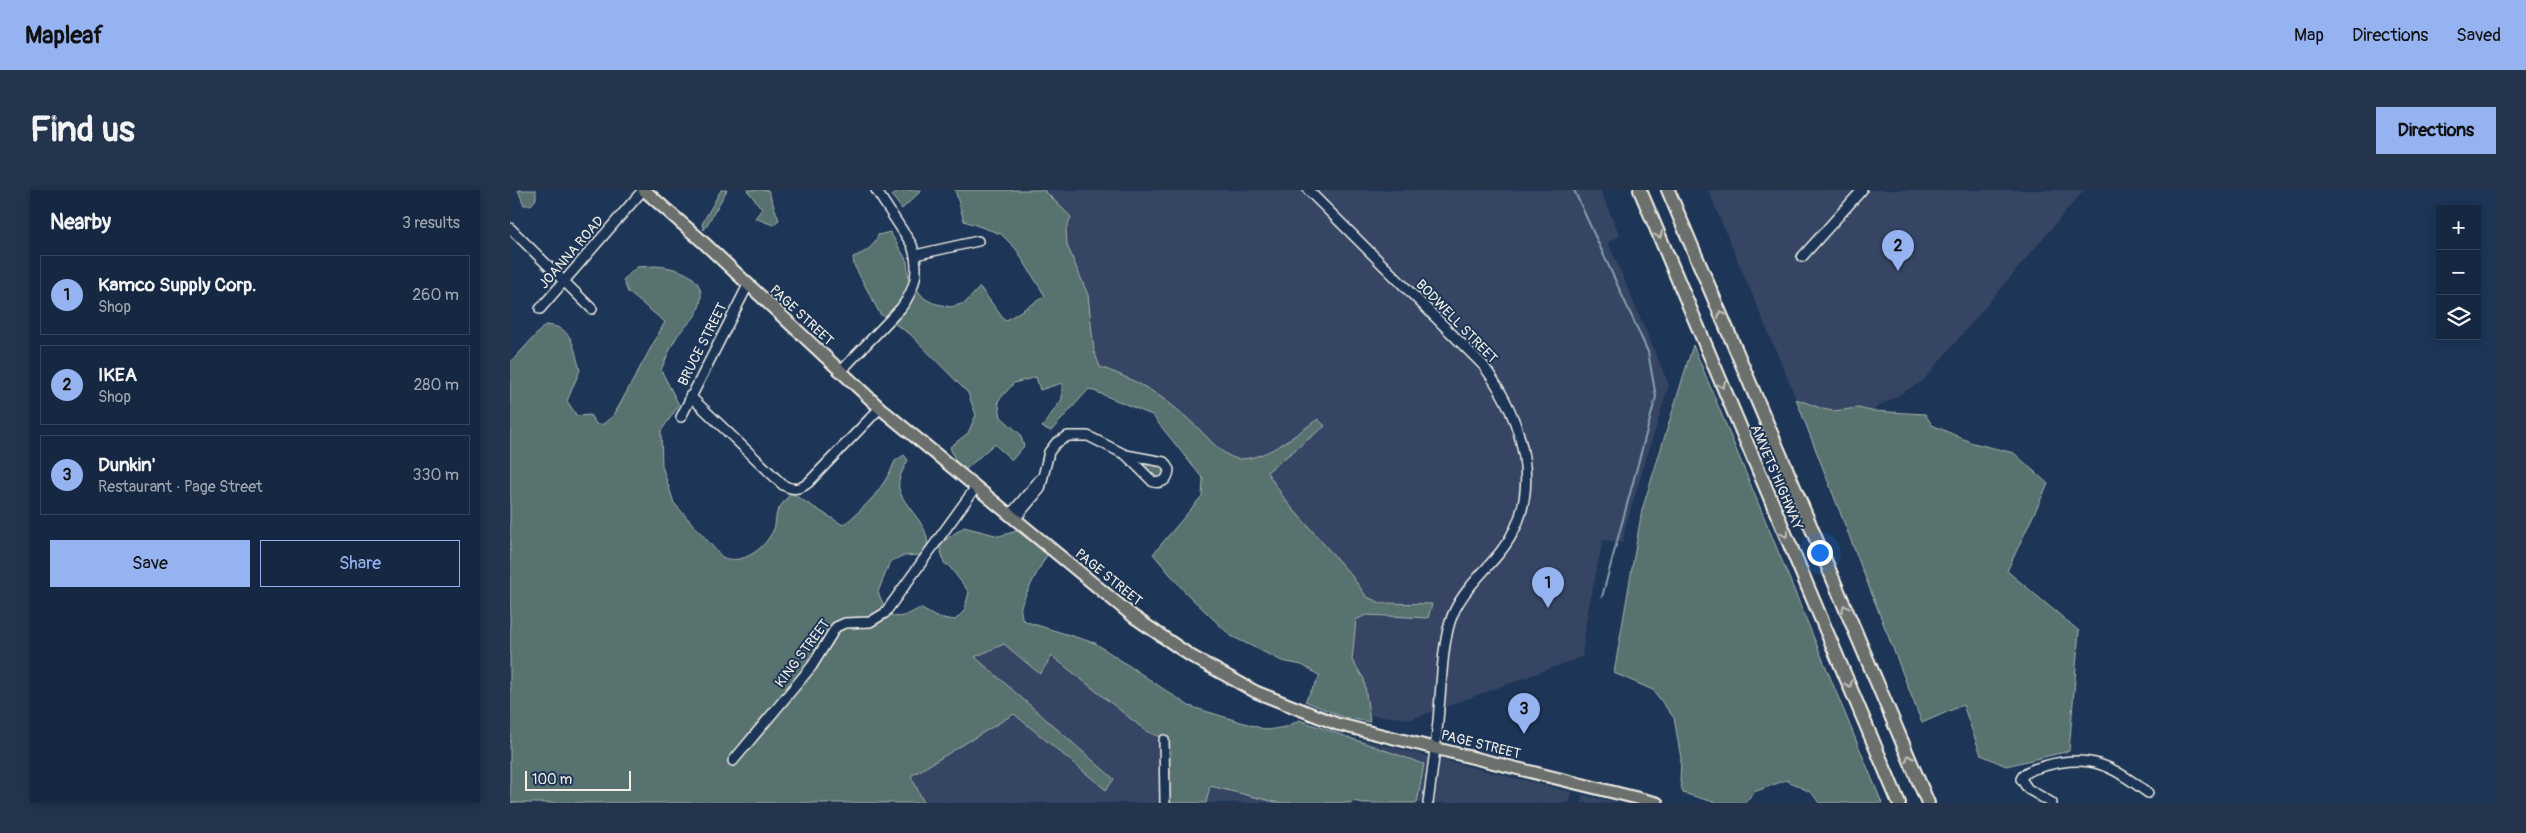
<!DOCTYPE html>
<meta charset="utf-8">
<style>
body{margin:0;font-family:Pangolin,sans-serif;background:#23344c;color:#f1f3f6}
.controls{position:absolute;right:15px;top:15px;display:grid;overflow:hidden;border-radius:0px;box-shadow:0 2px 12px #0003}
.controls button{width:45px;height:45px;display:grid;place-items:center;padding:0;border:0;border-bottom:1px solid #35445a;background:#162841;color:#f1f3f6;font:25px sans-serif}
.scale{position:absolute;left:15px;bottom:12px;width:106px;box-sizing:border-box;padding-left:5px;border:2px solid #f4f1e8;border-top:0;font-size:14px;line-height:18px;white-space:nowrap;color:#f4f1e8;-webkit-text-stroke:4px #1d3557;paint-order:stroke}
.you{position:absolute;left:1309px;top:362px;width:18px;height:18px;margin:-12px;border:4px solid #fff;border-radius:50%;background:#1a73e8;box-shadow:0 0 0 8px #1a73e833}
.badge{display:grid;place-items:center;width:32px;height:32px;border-radius:50%;background:#95b2f1;color:#111;font-size:16px;font-weight:700}
.pin{position:absolute;translate:-50% -41px;filter:drop-shadow(0 1px 2px #0008)}
.pin::after{content:'';position:absolute;top:26px;width:18px;height:15px;background:inherit;clip-path:polygon(0 0,100% 0,50% 100%)}
.list{margin:0;padding:0;list-style:none}
h2{display:flex;justify-content:space-between;align-items:center;height:65px;margin:0;padding:0 20px;font-size:21px}
h2 small{font-size:16px;font-weight:400;color:#9ea6b1}
.list li{display:grid;grid-template-columns:32px 1fr auto;gap:15px;align-items:center;box-sizing:border-box;height:80px;margin:0 10px 10px;padding:0 10px;border:1px solid #35445a;border-radius:0px}
.list b{display:block;font-size:19px;white-space:nowrap}
.list p{margin:0;font-size:16px;white-space:nowrap;color:#9ea6b1}
.list em{font-size:16px;font-style:normal;color:#9ea6b1}
.actions{display:flex;gap:10px;padding:15px 20px}
.actions a{flex:1;padding:11px 0;border:1px solid #95b2f1;border-radius:0px;text-align:center;font-size:18px;color:#95b2f1}
.actions .main{background:#95b2f1;color:#111}
.icon{flex:none;width:28px;height:28px;fill:none;stroke:currentColor;stroke-width:2;stroke-linecap:round;stroke-linejoin:round}
.map{position:relative;flex:none;width:1986px;height:613px;overflow:hidden;border-radius:0px}
header{display:flex;align-items:center;gap:30px;box-sizing:border-box;height:70px;padding:0 25px;background:#95b2f1;color:#111}
header strong{font-size:24px}
nav{display:flex;gap:28px;margin-inline-start:auto;font-size:18px}
.intro{display:flex;align-items:center;justify-content:space-between;box-sizing:border-box;height:120px;padding:0 30px}
h1{margin:0;font-size:35px}
.button{padding:12px 22px;border-radius:0px;background:#95b2f1;color:#111;font-size:18px;font-weight:700}
main{display:flex;gap:30px;padding:0 30px}
aside{flex:1;background:#162841;border-radius:0px;box-shadow:0 2px 12px #0003}
.map>svg:first-child{display:block}
.built{fill:#344464}
.green{fill:#58726f;stroke:#a6b2ac}
.lines{fill:none;stroke-linecap:round;stroke-linejoin:round}
.stream{stroke:#879fac;stroke-width:2}
.minor-casing{stroke:#f4f1e8;stroke-width:12}
.major-casing{stroke:#f4f1e8;stroke-width:15}
.highway-casing{stroke:#f4f1e8;stroke-width:16}
.minor{stroke:#1d3557;stroke-width:9}
.major{stroke:#6c706d;stroke-width:11}
.highway{stroke:#6c706d;stroke-width:12}
.oneway{stroke:#bebdb7}
.labels{text-anchor:middle;stroke-width:4;stroke-linejoin:round;paint-order:stroke}
.street-label{font-size:14px;fill:#f4f1e8;stroke:#1d3557}
</style>
<header>
<strong>Mapleaf</strong>
<nav><a>Map</a><a>Directions</a><a>Saved</a></nav>
</header>
<div class="intro"><h1>Find us</h1><a class="button">Directions</a></div>
<main>
<aside>
<h2>Nearby<small>3 results</small></h2>
<ul class="list">
<li><span class="badge">1</span><div><b>Kamco Supply Corp.</b><p>Shop</p></div><em>260 m</em></li>
<li><span class="badge">2</span><div><b>IKEA</b><p>Shop</p></div><em>280 m</em></li>
<li><span class="badge">3</span><div><b>Dunkin'</b><p>Restaurant · Page Street</p></div><em>330 m</em></li>
</ul>
<div class="actions"><a class="main">Save</a><a>Share</a></div>
</aside>
<div class="map">
<svg width="1986" height="613" viewBox="0 0 1986 613">
<rect width="100%" height="100%" fill="#1d3557"/>
<filter id="ink" filterUnits="userSpaceOnUse"><feTurbulence type="fractalNoise" baseFrequency=".02" numOctaves="2"/><feDisplacementMap in="SourceGraphic" scale="10" xChannelSelector="R" yChannelSelector="G"/><feConvolveMatrix kernelMatrix="1 2 1 2 8 2 1 2 1" color-interpolation-filters="sRGB"/></filter>
<g filter="url(#ink)">
<path class="built" d="M 499,0 L 1090,0 L 1110,46 L 1098,52 L 1159,195 L 1115,338 L 1113,353 L 1093,350 L 1077,426 L 1072,467 L 902,529 L 845,524 L 819,441 L 645,223 L 577,198 Z
M 1198,0 L 1574,0 L 1413,191 L 1361,221 L 1348,218 L 1324,221 L 1313,219 L 1286,209 Z
M 475,429 L 536,451 L 833,611 L 849,549 L 1061,602 L 1059,613 L 394,613 L 367,582 L 423,490 Z
M 1072,605 L 1106,612 L 1106,613 L 1071,613 Z"/>
<path class="green" d="M 8,0 L 26,0 L 26,9 L 21,15 L 14,15 Z
M 211,0 L 217,0 L 194,40 L 192,34 Z
M 237,0 L 258,0 L 269,30 L 263,35 L 245,28 L 252,19 Z
M 389,0 L 412,0 L 392,19 L 382,6 Z
M 445,0 L 534,0 L 561,27 L 556,39 L 557,55 L 578,105 L 584,161 L 590,177 C 635,193 658,209 692,242 C 701,251 717,270 732,269 C 760,267 786,244 808,229 L 815,236 L 757,282 L 776,311 L 841,385 L 857,407 L 871,413 L 922,414 L 918,428 L 856,425 L 846,430 L 842,470 L 854,489 L 860,532 L 833,527 L 795,511 L 810,486 L 792,475 L 772,471 L 721,446 L 675,402 L 643,364 L 692,306 L 693,289 L 642,225 L 579,199 L 541,241 L 532,237 L 552,209 L 552,193 L 530,200 L 526,187 L 504,193 L 488,211 L 491,227 L 510,244 L 514,256 L 502,270 L 484,254 L 456,279 L 447,275 L 440,257 L 458,243 L 466,225 L 458,203 L 400,144 L 370,124 L 344,75 L 343,67 C 356,62 363,58 368,45 L 380,42 L 397,71 L 399,90 L 414,108 L 423,113 L 441,117 L 455,113 L 470,97 L 495,131 L 535,106 L 506,59 L 491,44 L 454,31 Z
M 146,76 C 171,78 201,88 188,120 C 184,131 172,138 166,148 C 160,158 156,169 151,180 L 169,215 L 151,241 L 152,276 L 164,313 L 212,367 C 232,376 254,359 263,341 C 266,336 265,328 267,322 C 270,316 276,309 281,303 L 333,335 C 356,317 374,298 385,271 L 394,265 L 398,270 C 394,278 387,289 389,299 C 395,321 428,339 414,365 L 392,366 L 380,372 L 368,402 C 379,429 384,433 410,418 L 426,427 L 445,430 L 454,421 L 459,402 L 439,376 L 434,373 L 429,354 L 454,337 L 489,346 L 507,341 L 538,364 C 534,369 512,410 511,417 C 510,420 512,425 512,429 L 517,432 L 585,453 L 679,516 L 757,540 L 776,537 L 789,530 L 914,574 L 907,613 L 853,613 L 844,611 L 842,613 L 769,613 L 700,596 L 696,613 L 659,613 L 650,547 L 636,541 L 542,466 L 530,484 L 494,454 L 465,467 L 604,589 L 596,600 L 504,524 L 401,586 L 414,613 L 0,613 L 0,173 L 35,135 C 64,136 63,157 70,180 L 57,211 L 67,226 L 80,225 L 87,235 L 93,234 L 104,225 L 155,132 L 118,102 L 113,90 L 127,77 Z
M 1183,155 L 1372,613 L 1309,613 L 1302,603 L 1276,590 L 1244,602 L 1235,613 L 1207,613 L 1173,603 L 1170,591 L 1171,568 L 1164,528 L 1143,500 L 1104,483 L 1132,320 Z
M 1286,209 L 1313,219 L 1323,221 L 1348,218 L 1361,221 L 1415,224 L 1422,235 L 1463,253 L 1504,263 L 1538,294 L 1497,381 L 1569,441 L 1559,561 L 1496,576 L 1471,565 L 1453,515 L 1412,533 Z
M 641,273 L 650,274 L 655,279 L 655,284 L 650,288 L 644,288 L 635,279 L 637,274 Z"/>
<g class="lines">
<path class="stream" d="M 1064,0 L 1138,162 L 1146,207 L 1092,407"/>
<defs>
<path id="minor" d="M 798,0 L 973,175 C 1013,229 1036,304 991,361 C 973,384 949,403 940,432 C 932,459 932,490 929,518 C 927,550 922,582 918,613
M 0,38 L 82,119
M 405,65 L 468,51
M 1292,67 L 1352,0
M 30,119 L 133,0
M 330,182 L 391,118 C 406,98 410,79 402,55 L 366,0
M 180,206 L 273,295 C 282,300 289,300 298,293 L 370,218
M 171,227 L 238,95
M 500,325 L 531,288
M 505,329 L 530,299 L 539,262 L 546,253 L 558,246 L 578,246 L 616,265 L 643,292 C 652,294 658,290 659,280 L 654,272 L 616,265
M 654,550 L 655,613
M 223,571 L 302,476 L 326,437 L 335,433 L 360,432 L 375,423 L 466,297
M 1542,613 L 1518,599 L 1511,589 C 1515,580 1525,579 1534,576 C 1581,563 1602,576 1638,603"/>
<path id="major" d="M 134,0 L 192,51 L 370,218 L 624,427 L 681,466 L 746,502 L 827,534 L 1147,613"/>
<path id="highway" d="M 1130,0 L 1389,613
M 1158,0 L 1418,613"/>
</defs>
<use href="#minor" class="minor-casing"/>
<use href="#major" class="major-casing"/>
<use href="#highway" class="highway-casing"/>
<use href="#minor" class="minor"/>
<use href="#major" class="major"/>
<use href="#highway" class="highway"/>
</g>
<defs><path id="oneway-chevron" d="M-2-3.5L2.5 0L-2 3.5" fill="none" stroke-width="1.6" stroke-linecap="round" stroke-linejoin="round" transform="scale(1.25)"/></defs>
<g class="oneway">
<use href="#oneway-chevron" transform="translate(1149 45) rotate(67)"/>
<use href="#oneway-chevron" transform="translate(1211 124) rotate(-113)"/>
<use href="#oneway-chevron" transform="translate(1212 195) rotate(67)"/>
<use href="#oneway-chevron" transform="translate(1275 344) rotate(67)"/>
<use href="#oneway-chevron" transform="translate(1335 418) rotate(-113)"/>
<use href="#oneway-chevron" transform="translate(1339 494) rotate(67)"/>
<use href="#oneway-chevron" transform="translate(1399 568) rotate(-113)"/>
</g>
</g>
<g class="labels">
<g class="street-label">
<text transform="translate(61 62) rotate(-49)" y="5">JOANNA ROAD</text>
<text transform="translate(292 125) rotate(43)" y="5">PAGE STREET</text>
<text transform="translate(947 131) rotate(46)" y="5">BODWELL STREET</text>
<text transform="translate(192 154) rotate(-63)" y="5">BRUCE STREET</text>
<text transform="translate(1267 287) rotate(67)" y="5">AMVETS HIGHWAY</text>
<text transform="translate(599 387) rotate(39)" y="5">PAGE STREET</text>
<text transform="translate(292 463) rotate(-53)" y="5">KING STREET</text>
<text transform="translate(971 554) rotate(14)" y="5">PAGE STREET</text>
</g>
</g>
</svg>
<div class="controls">
<button>+</button>
<button>−</button>
<button><svg class="icon" aria-label="layers" viewBox="0 0 24 24"><path d="M12 4l9 5-9 5-9-5zM3 14l9 5 9-5"/></svg></button>
</div>
<div class="scale">100 m</div>
<div class="you"></div>
<div class="pin badge" style="left:1038px;top:418px">1</div>
<div class="pin badge" style="left:1388px;top:81px">2</div>
<div class="pin badge" style="left:1014px;top:544px">3</div>
</div>
</main>
